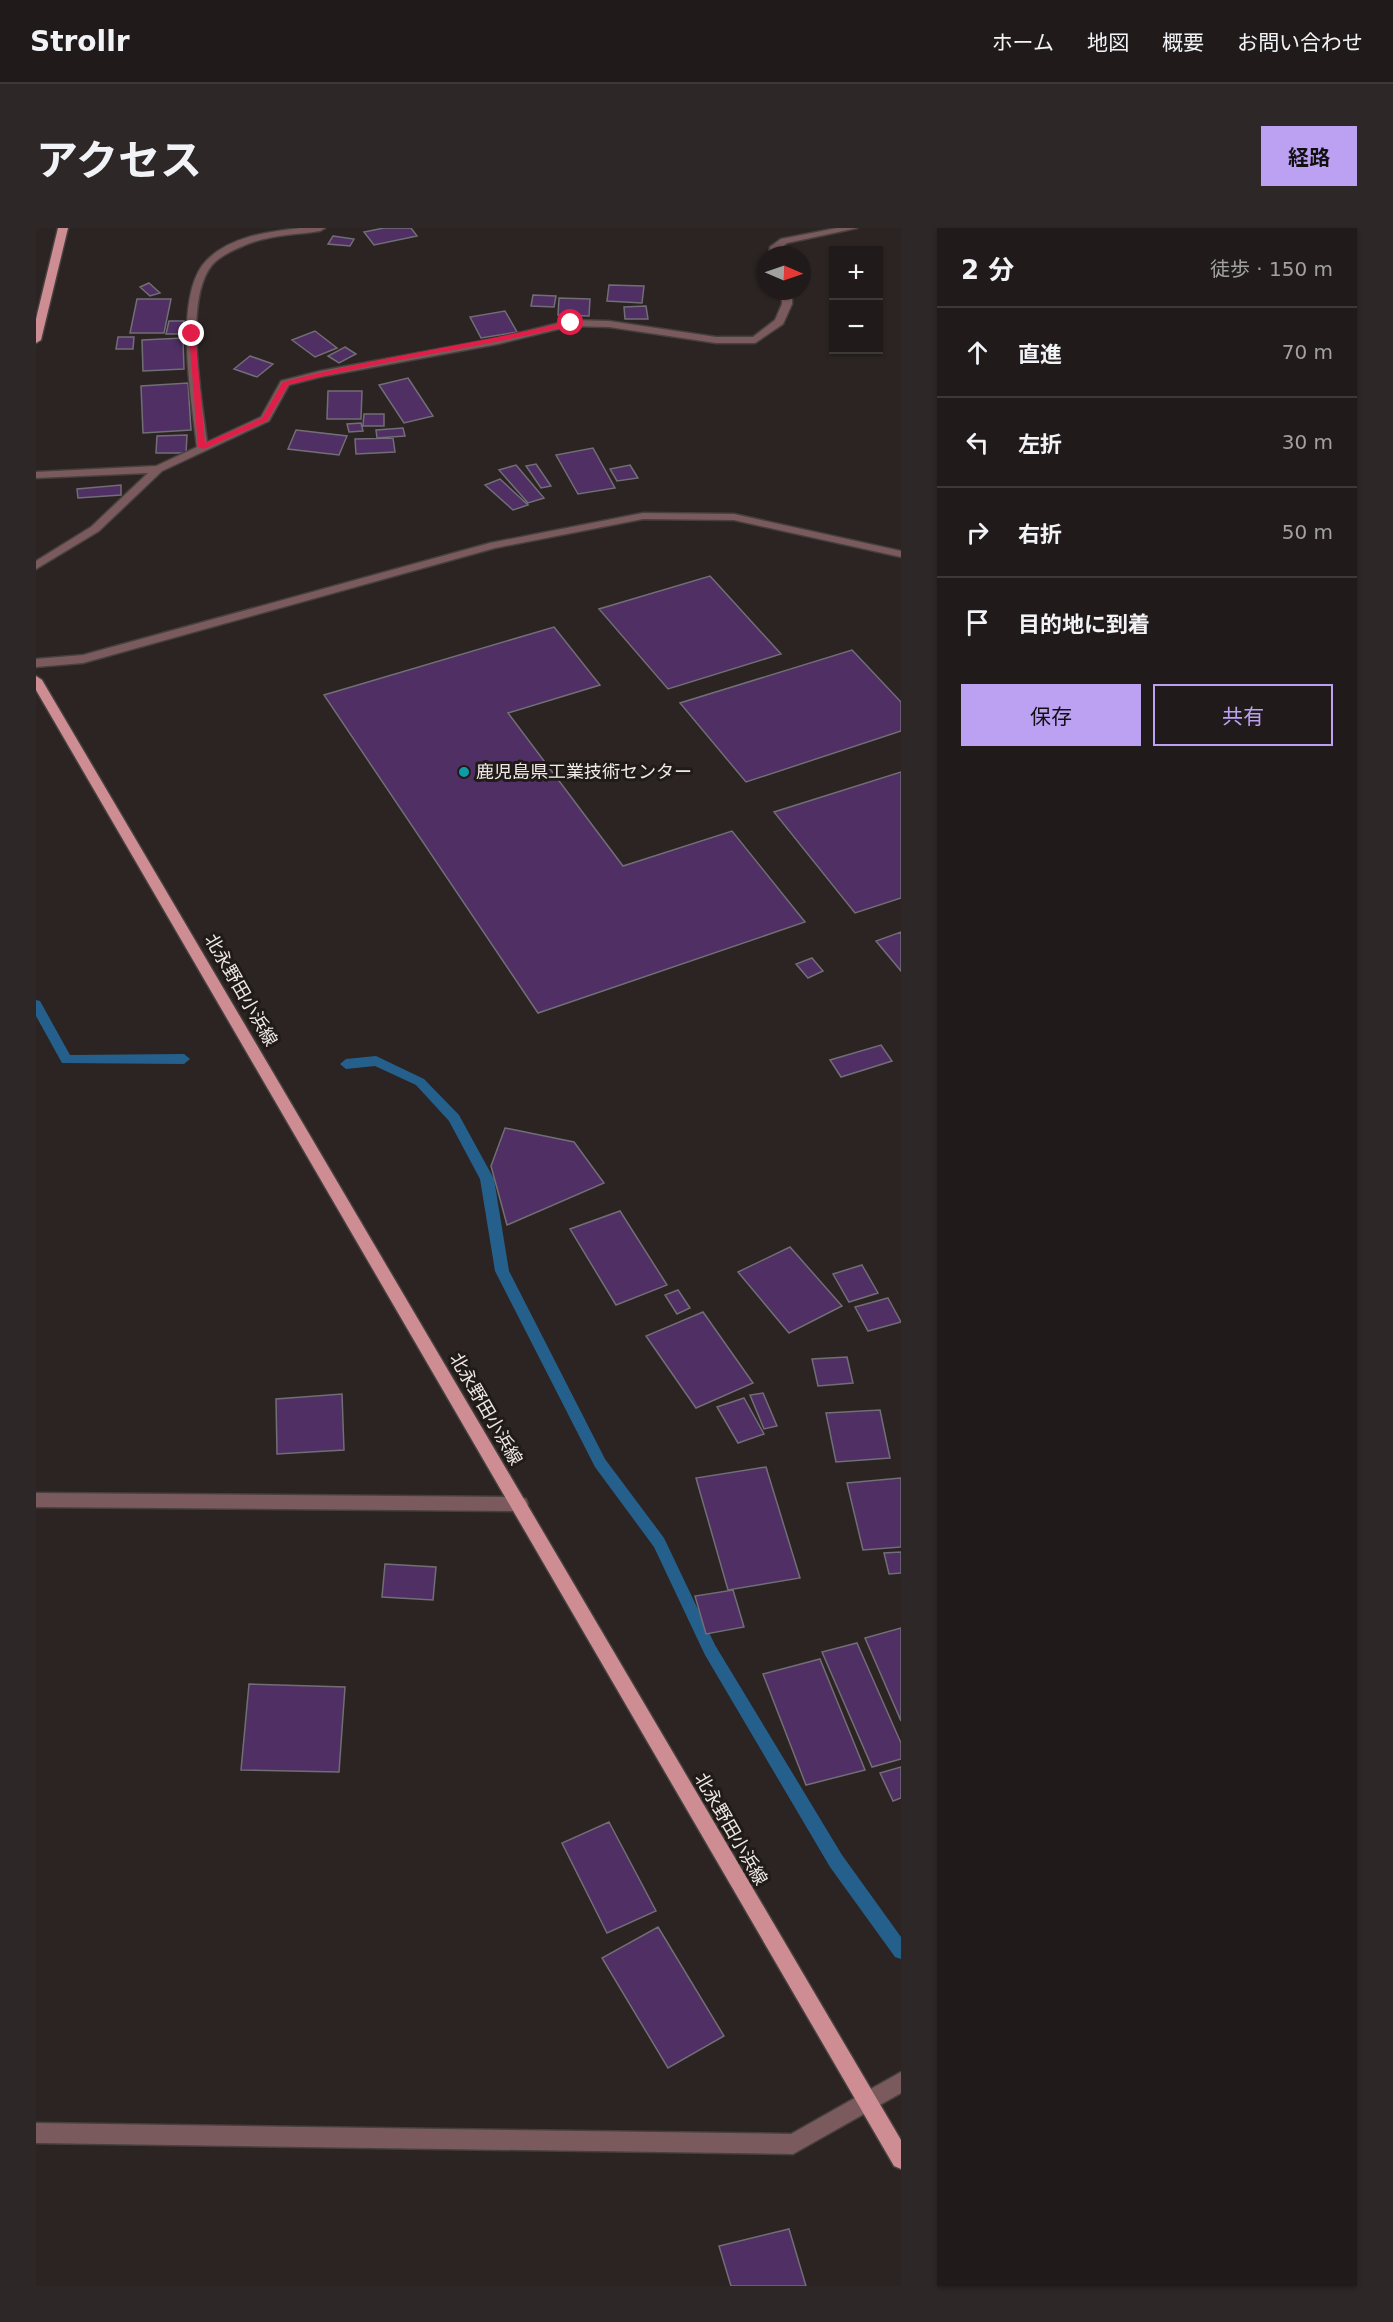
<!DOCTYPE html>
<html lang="ja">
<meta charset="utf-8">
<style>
body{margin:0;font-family:"DejaVu Sans","Noto Sans JP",sans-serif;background:#2d2827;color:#f1f3f6}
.controls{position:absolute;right:18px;top:18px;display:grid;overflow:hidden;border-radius:0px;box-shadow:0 2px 4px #0004}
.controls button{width:54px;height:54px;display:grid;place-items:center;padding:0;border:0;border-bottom:2px solid #3d3939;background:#201b1a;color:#f1f3f6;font:30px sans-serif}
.compass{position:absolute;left:721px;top:18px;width:54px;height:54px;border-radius:50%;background:#201b1a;box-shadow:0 2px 4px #0004;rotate:92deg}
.stop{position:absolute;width:18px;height:18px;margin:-14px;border:4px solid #e11d48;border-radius:50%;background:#fff}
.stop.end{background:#e11d48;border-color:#fff;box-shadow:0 2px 6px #0008}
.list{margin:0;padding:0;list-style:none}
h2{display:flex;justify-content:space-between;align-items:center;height:78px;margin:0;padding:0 24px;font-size:26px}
h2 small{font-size:20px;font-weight:400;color:#a2a1a2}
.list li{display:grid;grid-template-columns:39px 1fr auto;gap:18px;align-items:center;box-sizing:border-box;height:90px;padding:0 24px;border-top:2px solid #3d3939}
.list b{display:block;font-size:22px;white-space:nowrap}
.list em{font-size:20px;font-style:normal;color:#a2a1a2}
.actions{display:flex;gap:12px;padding:18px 24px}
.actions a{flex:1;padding:14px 0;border:2px solid #bca0f2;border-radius:0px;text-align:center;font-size:21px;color:#bca0f2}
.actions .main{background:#bca0f2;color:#111}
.icon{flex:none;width:33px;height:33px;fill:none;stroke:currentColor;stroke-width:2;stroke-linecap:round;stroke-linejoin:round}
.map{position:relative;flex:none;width:865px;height:2058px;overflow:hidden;border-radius:0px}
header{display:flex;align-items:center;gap:36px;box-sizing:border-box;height:84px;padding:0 30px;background:#201b1a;border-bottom:2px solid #3d3939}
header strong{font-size:28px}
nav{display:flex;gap:33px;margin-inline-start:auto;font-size:21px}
.intro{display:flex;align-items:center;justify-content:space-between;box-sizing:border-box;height:144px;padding:0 36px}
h1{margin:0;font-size:42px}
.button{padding:15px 27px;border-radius:0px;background:#bca0f2;color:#111;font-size:21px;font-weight:700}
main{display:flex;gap:36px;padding:0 36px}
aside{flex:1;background:#201b1a;border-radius:0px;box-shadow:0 2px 4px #0004}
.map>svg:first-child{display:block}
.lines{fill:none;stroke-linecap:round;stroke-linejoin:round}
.stream{fill:#25608d;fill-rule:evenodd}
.building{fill:#4f2f64;stroke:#716e75;stroke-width:1.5}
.minor-casing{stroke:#46403e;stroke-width:3}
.major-casing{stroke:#46403e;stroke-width:3}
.minor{fill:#7a5a5c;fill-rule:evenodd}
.major{fill:#ce8d92;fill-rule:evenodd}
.route{fill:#e11d48}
.culture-dot{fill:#0f9aa8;stroke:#211b18;stroke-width:2}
.labels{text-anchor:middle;stroke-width:6;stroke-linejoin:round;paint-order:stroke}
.poi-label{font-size:18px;fill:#eee9e7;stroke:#211b18;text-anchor:start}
.street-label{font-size:18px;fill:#eee9e7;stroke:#211b18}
</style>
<header>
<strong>Strollr</strong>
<nav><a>ホーム</a><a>地図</a><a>概要</a><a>お問い合わせ</a></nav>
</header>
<div class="intro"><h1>アクセス</h1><a class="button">経路</a></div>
<main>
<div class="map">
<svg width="865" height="2058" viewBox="0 0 865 2058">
<rect width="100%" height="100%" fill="#2b2422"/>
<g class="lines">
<path class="stream" d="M 0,772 L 4,773 L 34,827 L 148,826 L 154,831 L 148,836 L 26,835 L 0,788 Z
M 340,828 L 388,851 L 423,887 L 458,951 L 473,1043 L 569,1231 L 628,1310 L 679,1417 L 806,1627 L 865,1709 L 865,1731 L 859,1729 L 794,1639 L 669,1427 L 618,1319 L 559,1239 L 459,1043 L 444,951 L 413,893 L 380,857 L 339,838 L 310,841 L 304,836 L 310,831 Z"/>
</g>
<path class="building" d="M 348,0 L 375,0 L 381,8 L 338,17 L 328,4 Z
M 297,8 L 318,11 L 314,18 L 292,16 Z
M 113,55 L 124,65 L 114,68 L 104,59 Z
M 573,57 L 608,58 L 606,75 L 571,73 Z
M 497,67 L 520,68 L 518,79 L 495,78 Z
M 523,70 L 554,71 L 553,88 L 522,87 Z
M 101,71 L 135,71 L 128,105 L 94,105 Z
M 610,78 L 612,91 L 589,91 L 588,79 Z
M 469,83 L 481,104 L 445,110 L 434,89 Z
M 133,93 L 148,93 L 145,106 L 130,106 Z
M 279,103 L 301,120 L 279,129 L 256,112 Z
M 82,109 L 98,109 L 97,121 L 80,121 Z
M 147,110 L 148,141 L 107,143 L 106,112 Z
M 309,119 L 320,126 L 303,135 L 292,128 Z
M 214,128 L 237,136 L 221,149 L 198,141 Z
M 372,150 L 397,188 L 368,195 L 343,157 Z
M 152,155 L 155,202 L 107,205 L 105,158 Z
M 292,163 L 326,163 L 325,191 L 291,191 Z
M 328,186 L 348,186 L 348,198 L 327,198 Z
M 325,195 L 327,203 L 313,204 L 311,196 Z
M 367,200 L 369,208 L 341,210 L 340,202 Z
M 260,202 L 311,208 L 303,227 L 252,221 Z
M 151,207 L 150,225 L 120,225 L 121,208 Z
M 357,210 L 359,224 L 320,226 L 319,211 Z
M 557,220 L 579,260 L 542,266 L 520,227 Z
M 500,236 L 515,258 L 505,260 L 490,238 Z
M 480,237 L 508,270 L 492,275 L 463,242 Z
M 594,237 L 602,250 L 581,253 L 574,241 Z
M 464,251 L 492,277 L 477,282 L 449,257 Z
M 85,257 L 85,267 L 42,270 L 41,261 Z
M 674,348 L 745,426 L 632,461 L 563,381 Z
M 518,399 L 564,457 L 472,485 L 587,638 L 696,603 L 769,694 L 502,785 L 288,467 Z
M 816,422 L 865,474 L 865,503 L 710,554 L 644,475 Z
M 865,544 L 865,670 L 819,685 L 738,584 Z
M 865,704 L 865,743 L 840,713 Z
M 776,730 L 787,743 L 772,750 L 760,736 Z
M 845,817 L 856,833 L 805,849 L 794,832 Z
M 469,900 L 538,914 L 568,955 L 471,997 L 455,938 Z
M 584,983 L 631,1057 L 580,1077 L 534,1001 Z
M 754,1019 L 806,1078 L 753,1105 L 702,1044 Z
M 826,1037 L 842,1065 L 813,1074 L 797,1046 Z
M 642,1062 L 654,1080 L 641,1086 L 629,1067 Z
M 852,1070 L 865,1094 L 832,1103 L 819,1079 Z
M 667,1084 L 717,1155 L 660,1180 L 610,1108 Z
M 811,1129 L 817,1155 L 782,1158 L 776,1131 Z
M 727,1165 L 741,1198 L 728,1201 L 714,1167 Z
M 306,1166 L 308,1222 L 241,1226 L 240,1171 Z
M 708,1170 L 728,1206 L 702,1215 L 681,1179 Z
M 844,1182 L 854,1230 L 800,1234 L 790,1185 Z
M 730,1239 L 764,1350 L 692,1362 L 660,1250 Z
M 865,1250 L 865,1319 L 827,1322 L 811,1255 Z
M 865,1324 L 865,1345 L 853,1346 L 848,1325 Z
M 349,1336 L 400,1339 L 397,1372 L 346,1369 Z
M 697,1362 L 708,1399 L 670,1406 L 659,1368 Z
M 865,1400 L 865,1493 L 829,1410 Z
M 821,1415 L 865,1515 L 865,1531 L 836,1539 L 786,1424 Z
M 784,1431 L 829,1542 L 770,1557 L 727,1446 Z
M 213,1456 L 309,1459 L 303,1544 L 205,1542 Z
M 865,1539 L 865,1570 L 857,1573 L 844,1545 Z
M 573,1594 L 620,1683 L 571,1705 L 526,1615 Z
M 622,1699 L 688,1808 L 632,1840 L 566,1730 Z
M 753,2001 L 770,2058 L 695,2058 L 683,2018 Z"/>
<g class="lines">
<defs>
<path id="minor" d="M 264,0 L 289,0 L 284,3 C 258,7 231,7 207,18 C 197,22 183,29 176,37 C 147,73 166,171 171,214 L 225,189 L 245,153 L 284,143 L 462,110 L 535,92 L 573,93 L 680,109 L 717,109 L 739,92 L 746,76 L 746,63 L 756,63 L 756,76 L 747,96 L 719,115 L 680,115 L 573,99 L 535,98 L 462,116 L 284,149 L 253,157 L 233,193 L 126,243 L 63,303 L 0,341 L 0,333 L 55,299 L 112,245 L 0,250 L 0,244 L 120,238 L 161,219 C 156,174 136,66 171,32 C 195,8 232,4 264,0 Z
M 801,0 L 821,0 L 751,15 L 742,22 L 743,27 L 733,27 L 734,19 L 745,11 Z
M 607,285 L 698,286 L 865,323 L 865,329 L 698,292 L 607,291 L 459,320 L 47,435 L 0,439 L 0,431 L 47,427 L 454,315 Z
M 0,1265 L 484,1269 L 490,1271 L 492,1276 L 490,1281 L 484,1283 L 0,1279 Z
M 865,1844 L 865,1865 L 757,1926 L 0,1915 L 0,1895 L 755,1906 Z"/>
<path id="major" d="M 22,0 L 32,0 L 5,112 L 0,115 L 0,91 Z
M 0,448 L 6,452 L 865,1912 L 865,1941 L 858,1938 L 0,462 Z"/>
</defs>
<use href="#minor" class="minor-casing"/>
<use href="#major" class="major-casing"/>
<use href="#minor" class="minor"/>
<use href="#major" class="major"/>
</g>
<path class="route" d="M 535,93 L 537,97 C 443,120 346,132 252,157 L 231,193 L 168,221 L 162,219 L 153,105 L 159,106 L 169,215 L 226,190 L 247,154 C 341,129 439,116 535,93 Z"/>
<circle class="culture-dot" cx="428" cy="544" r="6"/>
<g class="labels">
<g class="poi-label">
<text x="440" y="550">鹿児島県工業技術センター</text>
</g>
<g class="street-label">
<text transform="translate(205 762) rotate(60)" y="6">北永野田小浜線</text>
<text transform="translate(450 1181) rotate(60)" y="6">北永野田小浜線</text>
<text transform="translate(695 1601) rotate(60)" y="6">北永野田小浜線</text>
</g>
</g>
</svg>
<div class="controls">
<button>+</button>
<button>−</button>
</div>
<svg class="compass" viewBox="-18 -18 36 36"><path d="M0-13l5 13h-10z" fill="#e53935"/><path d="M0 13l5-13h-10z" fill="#a2a1a2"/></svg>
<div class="stop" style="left:535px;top:95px"></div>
<div class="stop end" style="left:156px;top:106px"></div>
</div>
<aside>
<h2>2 分<small>徒歩 · 150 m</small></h2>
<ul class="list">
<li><svg class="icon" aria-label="ahead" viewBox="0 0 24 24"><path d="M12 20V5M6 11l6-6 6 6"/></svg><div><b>直進</b></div><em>70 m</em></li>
<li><svg class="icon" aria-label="left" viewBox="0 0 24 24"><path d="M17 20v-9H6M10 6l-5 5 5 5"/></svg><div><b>左折</b></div><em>30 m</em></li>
<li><svg class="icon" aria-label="right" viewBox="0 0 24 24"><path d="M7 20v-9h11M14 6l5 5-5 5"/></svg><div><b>右折</b></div><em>50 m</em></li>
<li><svg class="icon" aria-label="arrive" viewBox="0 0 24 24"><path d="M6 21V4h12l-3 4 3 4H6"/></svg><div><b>目的地に到着</b></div></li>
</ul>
<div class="actions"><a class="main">保存</a><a>共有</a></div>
</aside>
</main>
